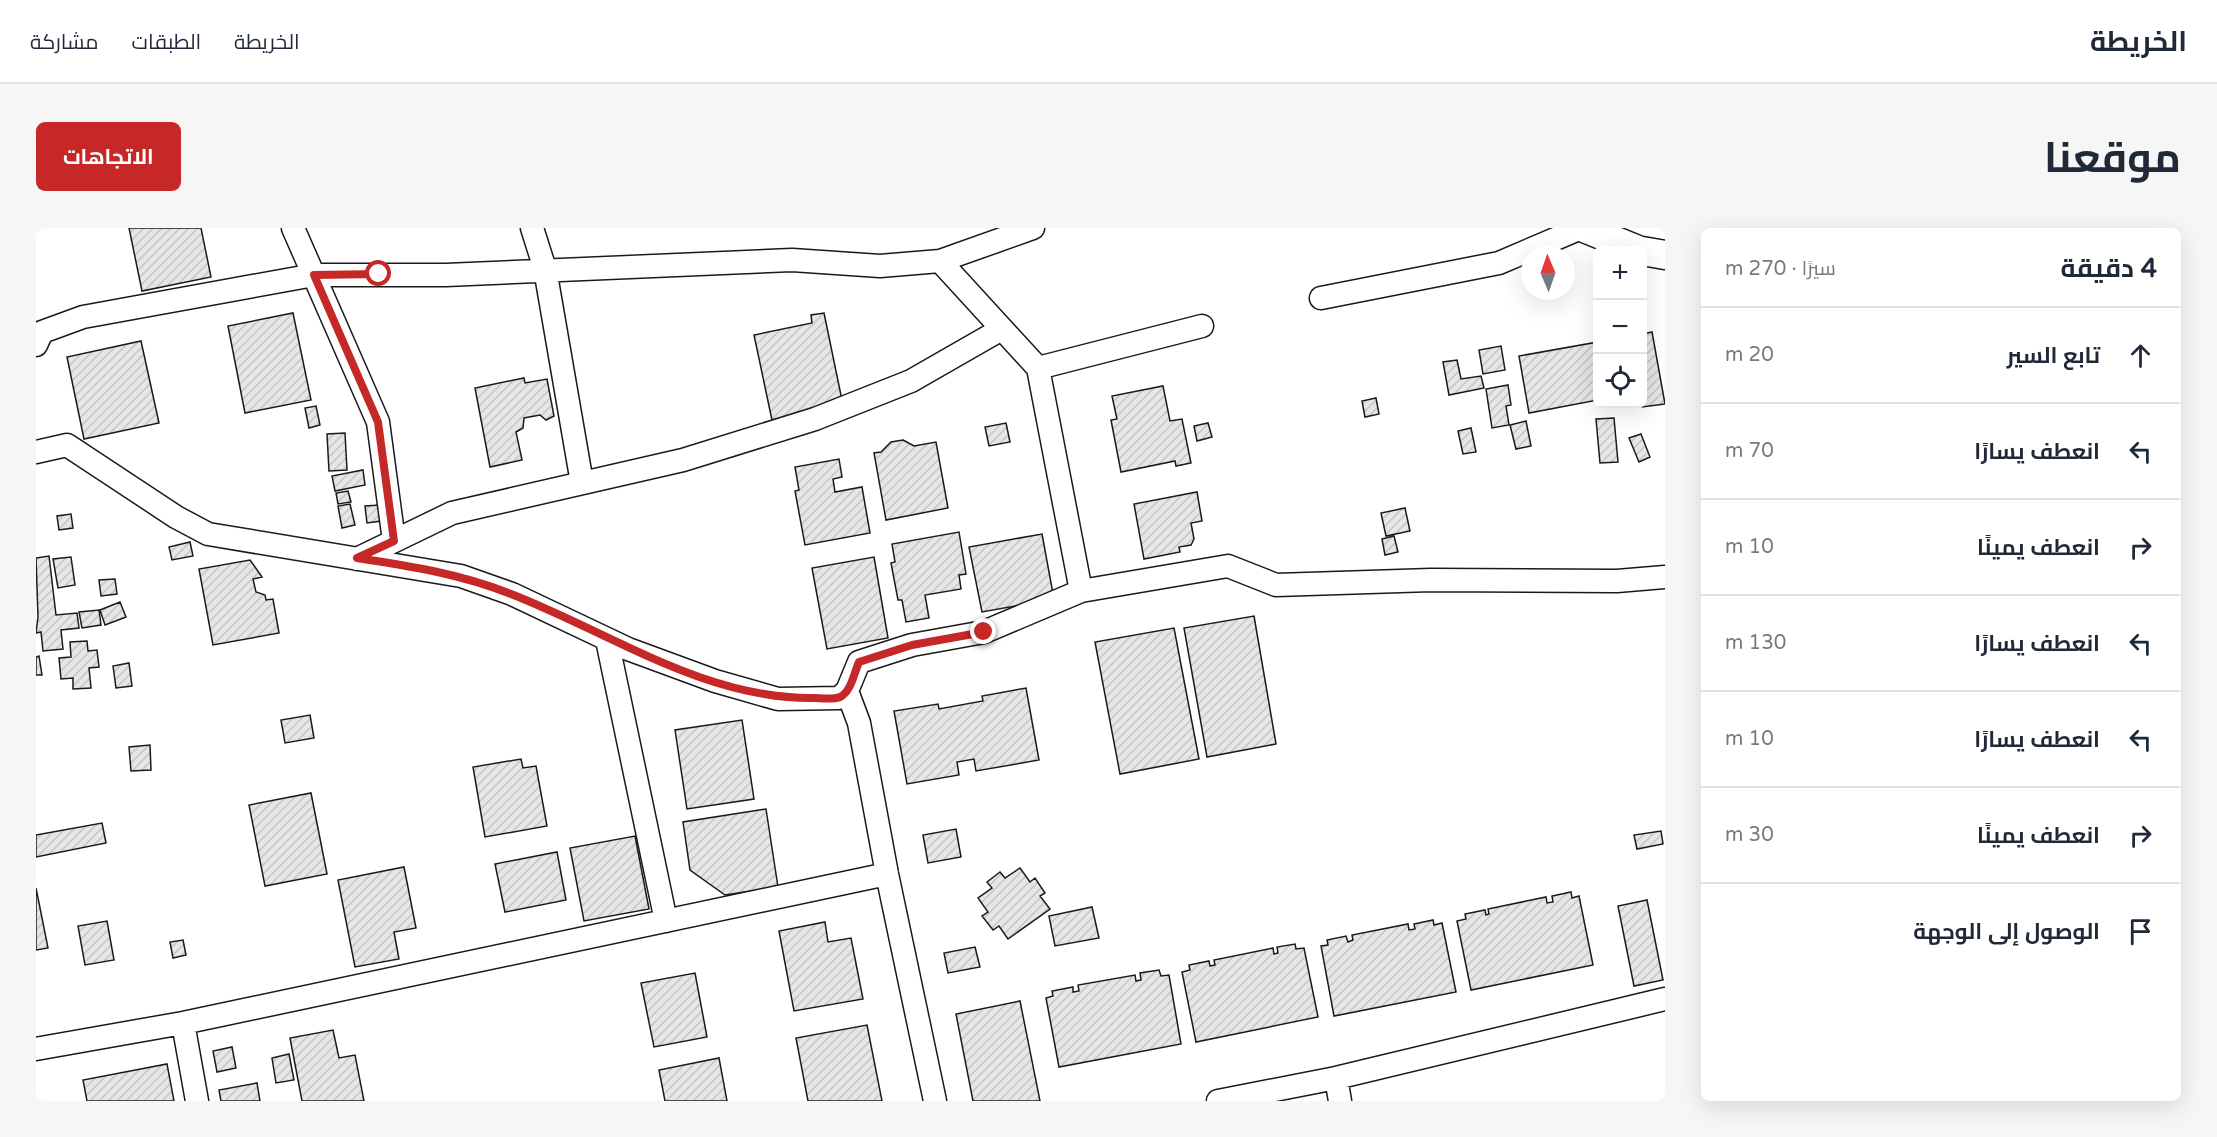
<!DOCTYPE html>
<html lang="ar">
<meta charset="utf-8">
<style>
body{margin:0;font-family:"Varela Round",Cairo,sans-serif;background:#f6f6f7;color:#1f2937;direction:rtl}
.controls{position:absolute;right:18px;top:18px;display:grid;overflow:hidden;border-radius:9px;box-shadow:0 6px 24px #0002}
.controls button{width:54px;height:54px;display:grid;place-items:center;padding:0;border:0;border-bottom:2px solid #e0e1e3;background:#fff;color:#1f2937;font:30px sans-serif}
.compass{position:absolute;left:1485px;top:18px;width:54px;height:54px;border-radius:50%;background:#fff;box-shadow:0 6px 24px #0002;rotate:358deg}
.stop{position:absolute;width:18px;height:18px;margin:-14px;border:4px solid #c62828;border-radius:50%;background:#fff}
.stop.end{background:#c62828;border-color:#fff;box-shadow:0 2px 6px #0008}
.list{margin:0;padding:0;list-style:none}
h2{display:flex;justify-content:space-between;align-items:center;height:78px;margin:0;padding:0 24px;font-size:26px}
h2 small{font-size:20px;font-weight:400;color:#747a83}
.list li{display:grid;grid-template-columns:39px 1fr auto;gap:18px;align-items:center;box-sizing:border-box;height:96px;padding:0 24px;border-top:2px solid #e0e1e3}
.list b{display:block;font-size:22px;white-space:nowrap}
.list em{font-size:20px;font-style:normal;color:#747a83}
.icon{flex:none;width:33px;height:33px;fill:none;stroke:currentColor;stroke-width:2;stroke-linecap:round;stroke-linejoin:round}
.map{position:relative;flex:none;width:1629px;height:873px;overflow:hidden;direction:ltr;border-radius:9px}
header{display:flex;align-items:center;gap:36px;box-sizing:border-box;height:84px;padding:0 30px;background:#fff;border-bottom:2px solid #e0e1e3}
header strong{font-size:28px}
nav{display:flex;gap:33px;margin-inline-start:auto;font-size:21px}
.intro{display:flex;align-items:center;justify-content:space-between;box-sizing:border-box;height:144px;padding:0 36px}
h1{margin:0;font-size:42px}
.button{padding:15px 27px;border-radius:9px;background:#c62828;color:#fff;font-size:21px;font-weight:700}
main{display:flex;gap:36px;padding:0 36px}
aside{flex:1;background:#fff;border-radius:9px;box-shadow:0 6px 24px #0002}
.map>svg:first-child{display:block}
.building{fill:url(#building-hatch);stroke:#1a1a1a;stroke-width:1.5}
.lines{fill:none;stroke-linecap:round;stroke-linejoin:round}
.minor-casing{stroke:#1a1a1a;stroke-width:25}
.tertiary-casing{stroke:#1a1a1a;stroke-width:31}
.minor{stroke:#fff;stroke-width:22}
.tertiary{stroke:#fff;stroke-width:28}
.route{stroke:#c62828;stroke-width:8}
</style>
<header>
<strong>الخريطة</strong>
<nav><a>الخريطة</a><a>الطبقات</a><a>مشاركة</a></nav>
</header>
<div class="intro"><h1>موقعنا</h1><a class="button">الاتجاهات</a></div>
<main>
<aside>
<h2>4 دقيقة<small>سيرًا · 270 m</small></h2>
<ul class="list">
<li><svg class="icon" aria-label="ahead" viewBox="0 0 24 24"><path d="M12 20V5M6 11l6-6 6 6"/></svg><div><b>تابع السير</b></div><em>20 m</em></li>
<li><svg class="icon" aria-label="left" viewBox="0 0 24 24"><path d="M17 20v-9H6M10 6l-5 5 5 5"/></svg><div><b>انعطف يسارًا</b></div><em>70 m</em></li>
<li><svg class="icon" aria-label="right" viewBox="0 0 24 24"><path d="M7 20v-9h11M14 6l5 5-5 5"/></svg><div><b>انعطف يمينًا</b></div><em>10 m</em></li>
<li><svg class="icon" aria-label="left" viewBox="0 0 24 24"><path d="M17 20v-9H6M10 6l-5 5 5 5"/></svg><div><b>انعطف يسارًا</b></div><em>130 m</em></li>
<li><svg class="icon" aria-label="left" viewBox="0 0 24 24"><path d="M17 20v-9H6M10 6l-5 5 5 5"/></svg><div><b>انعطف يسارًا</b></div><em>10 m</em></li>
<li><svg class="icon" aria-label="right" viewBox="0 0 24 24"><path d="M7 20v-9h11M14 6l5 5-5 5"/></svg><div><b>انعطف يمينًا</b></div><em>30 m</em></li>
<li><svg class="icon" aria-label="arrive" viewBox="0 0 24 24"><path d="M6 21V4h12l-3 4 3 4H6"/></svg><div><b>الوصول إلى الوجهة</b></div></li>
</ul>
</aside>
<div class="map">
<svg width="1629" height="873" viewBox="0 0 1629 873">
<defs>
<pattern id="building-hatch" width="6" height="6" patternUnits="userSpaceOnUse" patternTransform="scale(1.5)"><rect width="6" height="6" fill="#e6e6e6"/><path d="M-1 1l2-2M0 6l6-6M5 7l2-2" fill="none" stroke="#c5c5c5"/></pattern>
</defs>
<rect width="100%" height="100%" fill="#fff"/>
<path class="building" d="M 93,0 L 165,0 L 175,49 L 106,63 Z
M 257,85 L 275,172 L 209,185 L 192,98 Z
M 788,85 L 807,177 L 736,192 L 718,107 L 776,95 L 775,87 Z
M 1616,104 L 1629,176 L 1606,179 L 1606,106 Z
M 105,113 L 123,195 L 48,211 L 31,129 Z
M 1562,114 L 1562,172 L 1493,185 L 1483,128 Z
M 1465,118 L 1469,142 L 1447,146 L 1443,122 Z
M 1421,132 L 1425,151 L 1445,148 L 1448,160 L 1413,167 L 1407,134 Z
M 488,150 L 489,155 L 511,151 L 518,188 L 510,192 L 504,187 L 488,190 L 487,200 L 480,204 L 486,232 L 454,239 L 439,160 Z
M 1472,157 L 1475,177 L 1470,178 L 1473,197 L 1456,200 L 1450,161 Z
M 1127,158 L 1134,193 L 1146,191 L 1155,235 L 1140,238 L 1139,233 L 1085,244 L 1075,192 L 1081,191 L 1076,168 Z
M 1340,170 L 1343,186 L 1329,189 L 1326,173 Z
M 280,178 L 284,197 L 273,200 L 269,180 Z
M 1578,190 L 1582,234 L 1564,235 L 1560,191 Z
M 1490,193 L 1495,218 L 1480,221 L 1474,197 Z
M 970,195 L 974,214 L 953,218 L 949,199 Z
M 1172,195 L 1176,209 L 1161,213 L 1158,198 Z
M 1435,200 L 1440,224 L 1427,226 L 1422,203 Z
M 309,205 L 311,242 L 293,243 L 291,206 Z
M 1605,206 L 1614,229 L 1603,234 L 1593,210 Z
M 867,212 L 878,218 L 900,214 L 912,280 L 850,292 L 838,225 L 845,224 L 855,214 Z
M 803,231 L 806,249 L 797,251 L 799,264 L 826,259 L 834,305 L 769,317 L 759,263 L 763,262 L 759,239 Z
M 327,242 L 329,257 L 299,263 L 296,248 Z
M 312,263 L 315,274 L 302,276 L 300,265 Z
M 1161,264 L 1166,293 L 1155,295 L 1158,311 L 1155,317 L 1143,319 L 1144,324 L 1108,331 L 1098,276 Z
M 314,276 L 319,297 L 306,300 L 302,278 Z
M 344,277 L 345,293 L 331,295 L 329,278 Z
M 1369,280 L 1374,303 L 1350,308 L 1345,285 Z
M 35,286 L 37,300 L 23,302 L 21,288 Z
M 923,304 L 930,346 L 923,347 L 925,361 L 889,367 L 893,390 L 870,394 L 866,372 L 862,372 L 855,335 L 859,334 L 856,316 Z
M 1006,306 L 1018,371 L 946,384 L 933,319 Z
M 1358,308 L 1362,324 L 1349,327 L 1346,311 Z
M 154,314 L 157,328 L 136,332 L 133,319 Z
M 13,328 L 20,387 L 41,385 L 43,400 L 25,402 L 27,421 L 7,423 L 5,404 L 0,405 L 2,389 L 0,330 Z
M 35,329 L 39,357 L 22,360 L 17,331 Z
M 838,329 L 852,410 L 791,421 L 776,340 Z
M 214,332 L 226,349 L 217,351 L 220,364 L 229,367 L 230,372 L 237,371 L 243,405 L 177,417 L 163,341 Z
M 79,351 L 81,366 L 65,368 L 63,352 Z
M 84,374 L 90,389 L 69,397 L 64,382 Z
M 63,382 L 65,397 L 46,400 L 43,384 Z
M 1218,388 L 1240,516 L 1171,529 L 1148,400 Z
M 1138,400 L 1163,531 L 1084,546 L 1059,414 Z
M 51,413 L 52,423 L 61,422 L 63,439 L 53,440 L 55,460 L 37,461 L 37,450 L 25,451 L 23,430 L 35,429 L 34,414 Z
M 3,428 L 6,447 L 0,447 L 0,429 Z
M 93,435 L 96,458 L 80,460 L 77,438 Z
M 990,460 L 1003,532 L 940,543 L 938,531 L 921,534 L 923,547 L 871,556 L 858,483 L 902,476 L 903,481 L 947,473 L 946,468 Z
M 274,487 L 278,510 L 249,515 L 245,492 Z
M 706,492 L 718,571 L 651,581 L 639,502 Z
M 114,517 L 115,542 L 95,543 L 93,519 Z
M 485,531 L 487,540 L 500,538 L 511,598 L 449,609 L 437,539 Z
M 275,565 L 291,646 L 229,658 L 213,577 Z
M 730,581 L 742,659 L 689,667 L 654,642 L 647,594 Z
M 66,595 L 70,615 L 0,629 L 0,607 Z
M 920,601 L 925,629 L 892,635 L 887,607 Z
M 1625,603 L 1627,616 L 1601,621 L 1598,607 Z
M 599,608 L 613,681 L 548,693 L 534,620 Z
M 521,624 L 530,672 L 469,684 L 459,636 Z
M 368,639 L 380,700 L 358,704 L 363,731 L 319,739 L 302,652 Z
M 984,640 L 994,654 L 999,650 L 1009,665 L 1004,668 L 1014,681 L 972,711 L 963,698 L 957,702 L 946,688 L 952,684 L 942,670 L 956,660 L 951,654 L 964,644 L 969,650 Z
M 0,660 L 12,720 L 0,722 Z
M 1535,664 L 1536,670 L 1543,668 L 1557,737 L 1435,762 L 1421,693 L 1430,691 L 1429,686 L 1449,682 L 1450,687 L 1453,686 L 1452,681 L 1510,669 L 1511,675 L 1517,674 L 1516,668 Z
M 1611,672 L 1627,752 L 1598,758 L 1582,678 Z
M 1056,679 L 1063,710 L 1019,718 L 1013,688 Z
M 1397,692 L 1398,697 L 1406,695 L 1420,764 L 1298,788 L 1285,718 L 1292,717 L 1291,712 L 1310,708 L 1312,714 L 1317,712 L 1316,707 L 1372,696 L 1373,702 L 1379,701 L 1378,696 Z
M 71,693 L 78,732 L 49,737 L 42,698 Z
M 789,694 L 792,714 L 815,710 L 827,771 L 758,783 L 743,703 Z
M 147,712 L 150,727 L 137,730 L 134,714 Z
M 1259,716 L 1260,721 L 1268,720 L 1282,789 L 1160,814 L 1146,744 L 1154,742 L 1153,737 L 1173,733 L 1174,738 L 1179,737 L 1178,732 L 1237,720 L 1238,726 L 1242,725 L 1241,719 Z
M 939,719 L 944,739 L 912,745 L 908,725 Z
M 1123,742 L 1125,748 L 1133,747 L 1145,816 L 1023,839 L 1010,770 L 1017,768 L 1016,763 L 1037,759 L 1037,764 L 1043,763 L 1042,757 L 1099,747 L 1100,753 L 1105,752 L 1104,745 Z
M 659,745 L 671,809 L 618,819 L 605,755 Z
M 984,773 L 1004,873 L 937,873 L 920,786 Z
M 831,797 L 846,873 L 772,873 L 760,810 Z
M 297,802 L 303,830 L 319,827 L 328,873 L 266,873 L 254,810 Z
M 196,819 L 200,840 L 181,844 L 177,823 Z
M 253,826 L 258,852 L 240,855 L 236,830 Z
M 683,830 L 691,873 L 629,873 L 623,842 Z
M 131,836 L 138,873 L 51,873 L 47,852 Z
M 221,855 L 224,873 L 185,873 L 183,862 Z"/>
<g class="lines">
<defs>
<path id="minor" d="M 257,0 L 342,194 L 358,313
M 496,0 L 509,41 L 546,255
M 904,33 L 1002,140 L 1045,363
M 1285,70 L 1463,35 L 1545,0
M 0,117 L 6,104 L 47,89 L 278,47 L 410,47 L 756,32 L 844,38 L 904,33 L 997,0
M 1002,140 L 1166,98
M 0,224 L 31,217 L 140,289 L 172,306 L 425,348 L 476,366 L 592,421 L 679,453 L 742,471 L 803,470 L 811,463
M 321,331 L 416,285 L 647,232 L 779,191 L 875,153 L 964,102
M 571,412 L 630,693
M 147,795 L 161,873
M 0,821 L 147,795 L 851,646
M 1300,850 L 1304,873
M 899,873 L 851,646 L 823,495 L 811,463 L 823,434 L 876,417 L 948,404 L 1045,363 L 1192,338 L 1240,357 L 1395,352 L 1581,353 L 1629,349
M 1182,873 L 1300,850 L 1629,771"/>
<path id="tertiary" d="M 1548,0 L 1602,22
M 1606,23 L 1629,27"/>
</defs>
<use href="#minor" class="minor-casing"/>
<use href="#tertiary" class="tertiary-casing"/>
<use href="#minor" class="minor"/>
<use href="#tertiary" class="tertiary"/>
</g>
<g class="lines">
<path class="route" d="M 343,46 L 278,47 L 342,194 L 358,313 L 321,330 C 374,338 425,346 475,366 C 573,404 668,471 777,470 C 784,470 797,472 804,469 C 815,464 818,445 823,434 L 876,417 L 948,404"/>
</g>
</svg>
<div class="controls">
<button>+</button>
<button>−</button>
<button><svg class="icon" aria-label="locate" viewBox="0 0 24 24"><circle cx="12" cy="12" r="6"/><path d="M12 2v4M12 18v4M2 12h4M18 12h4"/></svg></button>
</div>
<svg class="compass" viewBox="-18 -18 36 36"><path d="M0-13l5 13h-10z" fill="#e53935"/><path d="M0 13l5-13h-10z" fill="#747a83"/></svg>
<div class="stop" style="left:343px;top:46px"></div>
<div class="stop end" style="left:948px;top:404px"></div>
</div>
</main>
